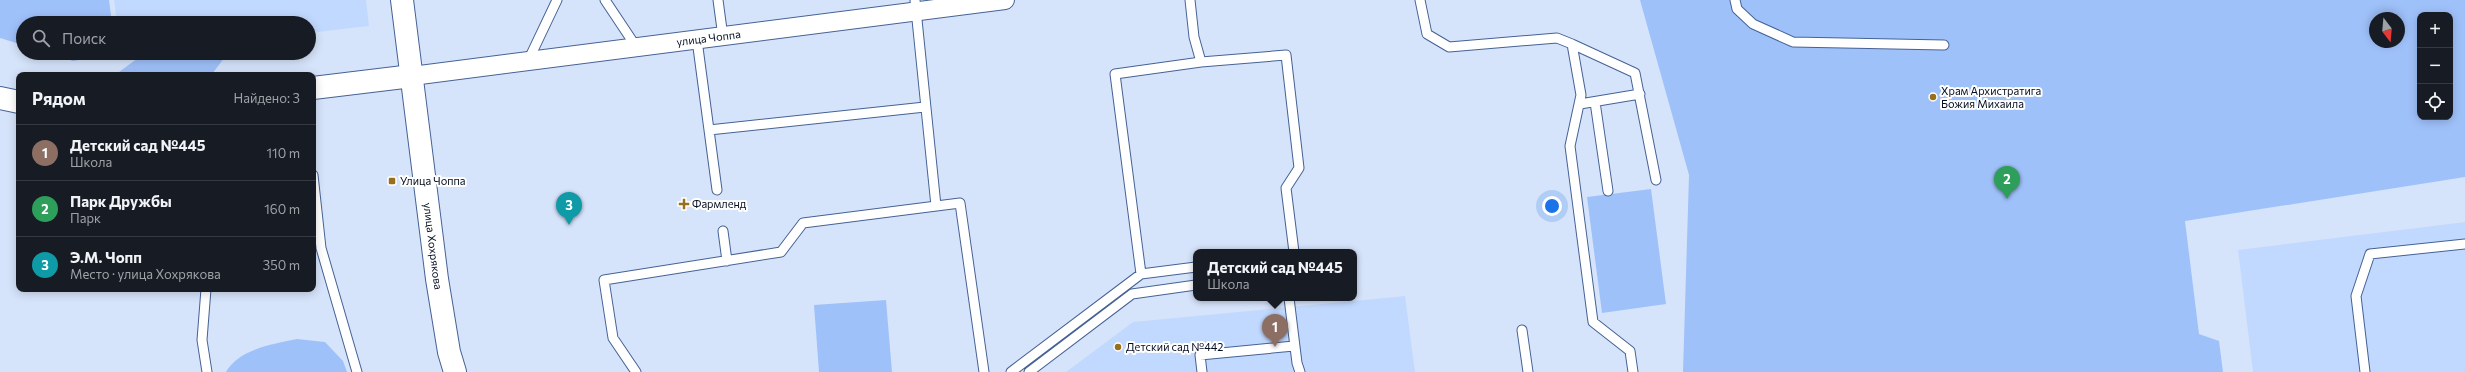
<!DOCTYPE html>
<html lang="ru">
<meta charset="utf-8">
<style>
body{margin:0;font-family:Commissioner,sans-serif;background:#20242c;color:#f1f3f6}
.controls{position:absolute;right:12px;top:12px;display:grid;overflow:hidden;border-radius:8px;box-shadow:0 2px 10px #0003}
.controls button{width:36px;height:36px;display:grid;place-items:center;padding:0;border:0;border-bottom:1px solid #363941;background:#171b24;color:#f1f3f6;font:20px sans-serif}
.compass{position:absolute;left:2369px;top:12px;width:36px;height:36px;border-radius:50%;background:#171b24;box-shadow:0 2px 10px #0003;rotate:164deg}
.you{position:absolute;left:1552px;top:206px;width:14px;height:14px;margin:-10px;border:3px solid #fff;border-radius:50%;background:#1a73e8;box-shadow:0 0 0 6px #1a73e833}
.badge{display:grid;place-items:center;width:26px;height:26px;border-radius:50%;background:#98701c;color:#fff;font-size:13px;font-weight:700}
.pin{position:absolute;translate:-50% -33px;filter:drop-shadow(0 1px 2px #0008)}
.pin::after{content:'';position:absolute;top:21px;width:14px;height:12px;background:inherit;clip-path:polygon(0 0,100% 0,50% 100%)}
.popup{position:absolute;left:1193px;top:249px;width:164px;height:52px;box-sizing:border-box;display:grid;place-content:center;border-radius:8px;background:#171b24;filter:drop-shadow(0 1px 3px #0005);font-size:13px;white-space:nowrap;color:#9ea1a6}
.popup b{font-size:15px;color:#f1f3f6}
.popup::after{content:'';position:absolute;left:50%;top:100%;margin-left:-8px;border:8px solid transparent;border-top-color:#171b24}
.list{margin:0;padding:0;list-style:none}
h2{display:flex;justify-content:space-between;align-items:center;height:52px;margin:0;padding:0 16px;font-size:17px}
h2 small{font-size:13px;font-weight:400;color:#9ea1a6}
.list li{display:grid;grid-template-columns:26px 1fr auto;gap:12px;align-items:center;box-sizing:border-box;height:56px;padding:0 16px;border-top:1px solid #363941}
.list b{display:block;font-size:15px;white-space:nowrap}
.list p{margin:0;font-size:13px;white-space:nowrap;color:#9ea1a6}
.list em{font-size:13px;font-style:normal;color:#9ea1a6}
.icon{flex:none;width:22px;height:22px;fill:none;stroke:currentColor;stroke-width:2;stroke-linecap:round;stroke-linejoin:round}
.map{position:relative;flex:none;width:2465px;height:372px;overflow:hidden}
.search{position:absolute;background:#171b24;box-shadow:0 2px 10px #0003;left:16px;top:16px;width:300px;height:44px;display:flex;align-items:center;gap:10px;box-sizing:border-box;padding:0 14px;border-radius:22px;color:#9ea1a6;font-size:15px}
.panel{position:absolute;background:#171b24;box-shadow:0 2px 10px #0003;left:16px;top:72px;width:300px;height:220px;border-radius:8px}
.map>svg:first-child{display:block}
.built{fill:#c2d9ff}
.green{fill:#9fc1fa;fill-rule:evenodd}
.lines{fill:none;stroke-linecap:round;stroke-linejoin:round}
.lane-casing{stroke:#456294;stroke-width:11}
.street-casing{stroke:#456294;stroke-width:20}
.secondary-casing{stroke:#456294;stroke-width:24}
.lane{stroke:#fff;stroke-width:9}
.street{stroke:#fff;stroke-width:18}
.secondary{stroke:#fff;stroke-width:22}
.poi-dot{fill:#98701c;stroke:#fff;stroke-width:1.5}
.labels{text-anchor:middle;stroke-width:4;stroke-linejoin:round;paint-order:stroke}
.street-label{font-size:11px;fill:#040e21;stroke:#fff}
.poi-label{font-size:11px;fill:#040e21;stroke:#fff;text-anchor:start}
</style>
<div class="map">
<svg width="2465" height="372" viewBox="0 0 2465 372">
<rect width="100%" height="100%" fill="#d6e4fb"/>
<path class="built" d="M 114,0 L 366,0 L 369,26 L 309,33 L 309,23 L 117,23 Z
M 2465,222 L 2465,372 L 2253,372 L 2238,250 Z
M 1405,296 L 1415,372 L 1066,372 L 1133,322 Z"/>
<path class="green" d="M 0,0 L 109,0 L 112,23 L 23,23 L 23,45 L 0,38 Z
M 1640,0 L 2465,0 L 2465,177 L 2185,221 L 2199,334 L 2219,341 L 2223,372 L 1683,372 L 1689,175 ZM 2420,15 L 2450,15 L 2450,117 L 2420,117 ZM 2375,18 L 2399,18 L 2399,42 L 2375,42 Z
M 48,53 L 116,53 L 116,54 L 73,61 Z
M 151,53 L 228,53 L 212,74 L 209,75 L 115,75 L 138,58 Z
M 1651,189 L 1666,304 L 1602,313 L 1587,197 Z
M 886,300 L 892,372 L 819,372 L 814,305 Z
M 297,339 L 325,342 L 343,361 L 347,372 L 226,372 C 239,349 273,344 297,339 Z"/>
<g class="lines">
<defs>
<path id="lane" d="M 605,0 L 637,48
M 718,0 L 723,37
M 915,0 L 936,206
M 1190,0 L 1194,37 L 1201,62 L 1286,55 L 1299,168 L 1286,188 L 1294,252
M 1420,0 L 1427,34 L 1449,47 L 1557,38 L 1572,44 L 1581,95 L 1570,146 L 1593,322 L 1630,351 L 1633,372
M 1735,0 L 1737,9 L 1753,24 L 1793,42 L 1944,45
M 697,40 L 717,190
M 1572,44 L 1635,73 L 1656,180
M 528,61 L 557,0
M 1595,102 L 1608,191
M 1580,104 L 1640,94
M 709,130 L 925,107
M 313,175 L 321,248 L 357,372
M 723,231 L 727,261
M 1141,274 L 1115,74 L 1201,62
M 206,289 L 202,340 L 207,372
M 1289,298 L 1297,363 L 1300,372
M 1522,330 L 1528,372
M 636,372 L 613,338 L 604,280 L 781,252 L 803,223 L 960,203 L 984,372
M 1011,372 L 1141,274 L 1196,267
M 1029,372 L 1132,294 L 1196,285
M 1202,372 L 1200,355 L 1294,346
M 2365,372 L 2356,296 L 2370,254 L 2465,244"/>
<g id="street">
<path id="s1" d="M 412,76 L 1005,0"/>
</g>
<g id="secondary">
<path id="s2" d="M 402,0 L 437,279 L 449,352 L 455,372"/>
<path d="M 313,88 L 412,76"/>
<path d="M 0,98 L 19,102"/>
</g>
</defs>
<use href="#lane" class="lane-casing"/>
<use href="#street" class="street-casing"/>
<use href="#secondary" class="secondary-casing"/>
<use href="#lane" class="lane"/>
<use href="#street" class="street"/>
<use href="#secondary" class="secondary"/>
</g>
<g class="poi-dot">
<circle cx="1933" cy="97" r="4"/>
<rect x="388" y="177" width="8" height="8" rx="2"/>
<path d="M682 198h4v4h4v4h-4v4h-4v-4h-4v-4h4z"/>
<circle cx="1118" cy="347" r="4"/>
</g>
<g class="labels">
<g class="street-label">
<text dy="4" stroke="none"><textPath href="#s1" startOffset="299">улица Чоппа</textPath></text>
<text dy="4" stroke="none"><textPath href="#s2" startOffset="248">улица Хохрякова</textPath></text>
</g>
<g class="poi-label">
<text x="1941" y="95">Храм Архистратига<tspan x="1941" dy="13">Божия Михаила</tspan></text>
<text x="400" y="185">Улица Чоппа</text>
<text x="692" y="208">Фармленд</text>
<text x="1126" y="351">Детский сад №442</text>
</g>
</g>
</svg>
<div class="controls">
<button>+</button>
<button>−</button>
<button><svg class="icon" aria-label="locate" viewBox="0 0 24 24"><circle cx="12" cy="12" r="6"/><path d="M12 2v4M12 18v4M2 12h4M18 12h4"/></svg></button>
</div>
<svg class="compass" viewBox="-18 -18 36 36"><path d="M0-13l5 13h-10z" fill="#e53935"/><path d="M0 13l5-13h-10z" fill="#9ea1a6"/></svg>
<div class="you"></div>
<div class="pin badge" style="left:1275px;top:347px;background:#8d6e63">1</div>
<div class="popup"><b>Детский сад №445</b>Школа</div>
<div class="pin badge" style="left:2007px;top:199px;background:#2e9e5b">2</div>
<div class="pin badge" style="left:569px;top:225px;background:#0f9aa8">3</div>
<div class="search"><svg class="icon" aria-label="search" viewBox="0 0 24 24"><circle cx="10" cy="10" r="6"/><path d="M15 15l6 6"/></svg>Поиск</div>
<section class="panel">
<h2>Рядом<small>Найдено: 3</small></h2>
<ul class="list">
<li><span class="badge" style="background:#8d6e63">1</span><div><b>Детский сад №445</b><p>Школа</p></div><em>110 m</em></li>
<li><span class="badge" style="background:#2e9e5b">2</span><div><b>Парк Дружбы</b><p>Парк</p></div><em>160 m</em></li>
<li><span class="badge" style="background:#0f9aa8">3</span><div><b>Э.М. Чопп</b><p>Место · улица Хохрякова</p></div><em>350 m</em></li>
</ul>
</section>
</div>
